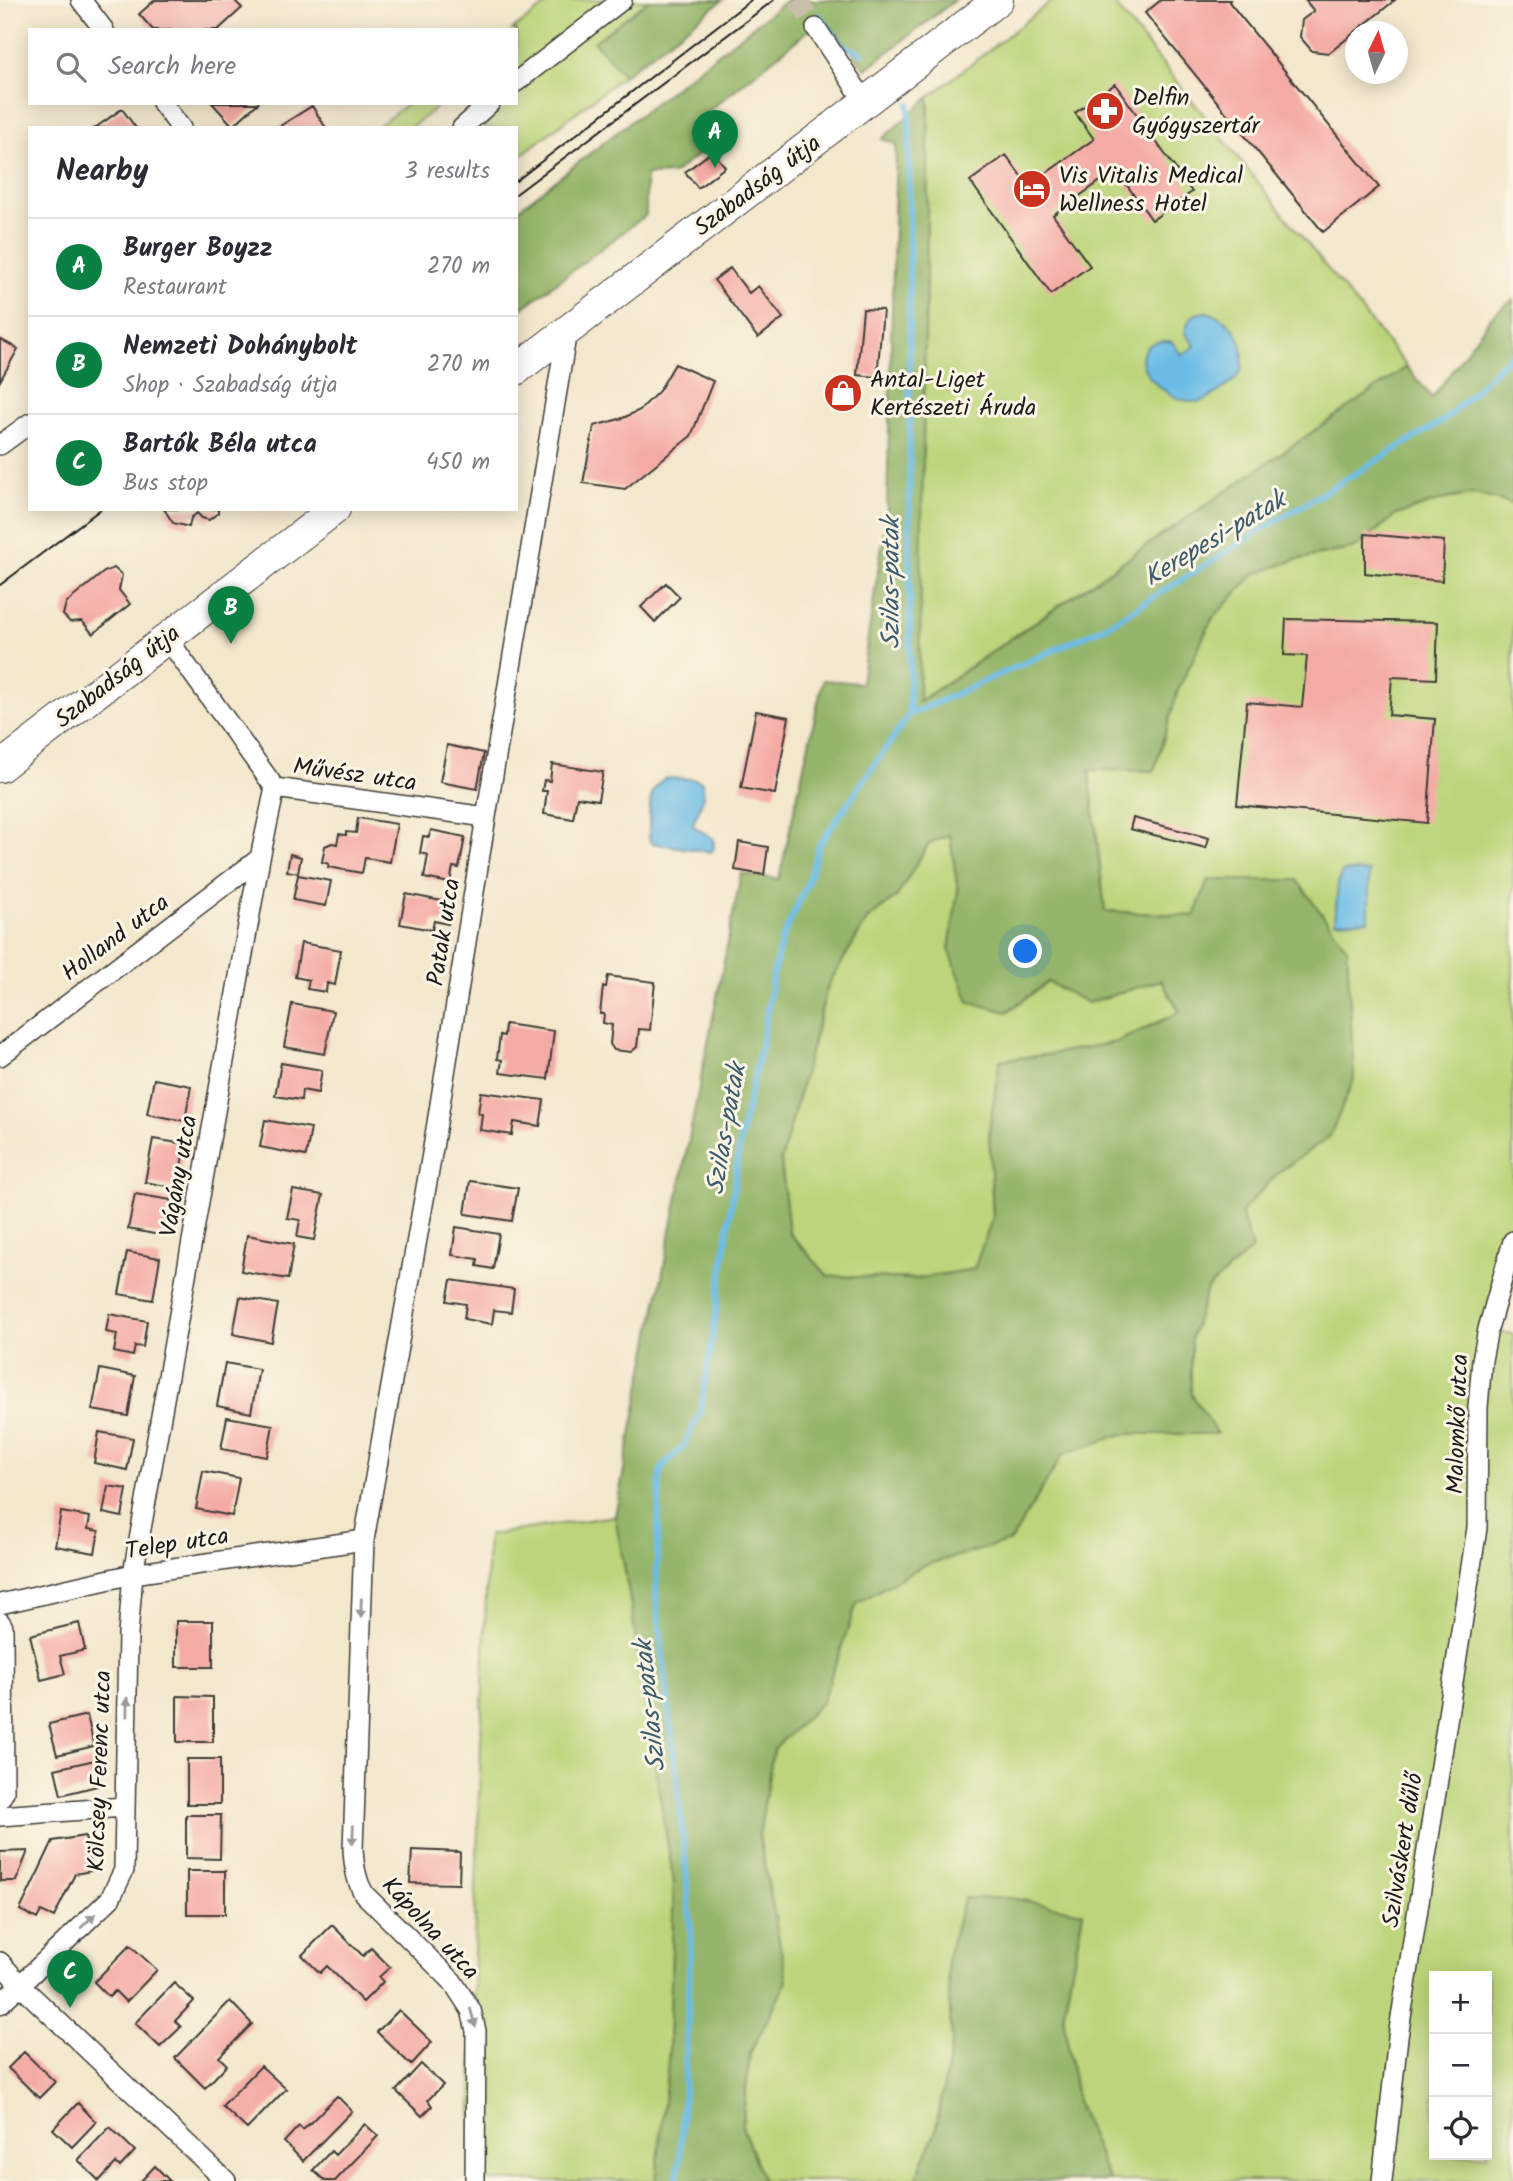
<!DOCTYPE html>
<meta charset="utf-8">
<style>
body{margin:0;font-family:Kalam,sans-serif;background:#f7f7f7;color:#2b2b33}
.controls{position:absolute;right:21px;bottom:21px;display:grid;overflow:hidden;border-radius:0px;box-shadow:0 4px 18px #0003}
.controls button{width:63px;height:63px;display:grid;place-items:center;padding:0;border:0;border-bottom:2px solid #e1e1e2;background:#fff;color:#2b2b33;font:35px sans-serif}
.compass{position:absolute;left:1345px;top:21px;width:63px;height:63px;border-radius:50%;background:#fff;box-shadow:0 4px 18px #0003;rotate:5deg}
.you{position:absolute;left:1026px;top:952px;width:24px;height:24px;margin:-18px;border:5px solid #fff;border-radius:50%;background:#1a73e8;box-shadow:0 0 0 10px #1a73e833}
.badge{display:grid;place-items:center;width:46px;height:46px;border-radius:50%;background:#0b8043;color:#fff;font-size:23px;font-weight:700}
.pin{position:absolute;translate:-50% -58px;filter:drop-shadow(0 2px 4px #0008)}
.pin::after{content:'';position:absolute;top:37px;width:24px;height:21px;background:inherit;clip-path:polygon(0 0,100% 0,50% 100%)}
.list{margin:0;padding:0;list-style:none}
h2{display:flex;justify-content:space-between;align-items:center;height:91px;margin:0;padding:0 28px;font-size:30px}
h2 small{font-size:23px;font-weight:400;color:#7c7c81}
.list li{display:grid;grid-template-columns:46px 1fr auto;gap:21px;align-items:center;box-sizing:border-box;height:98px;padding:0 28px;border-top:2px solid #e1e1e2}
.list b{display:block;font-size:26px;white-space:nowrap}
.list p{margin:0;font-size:23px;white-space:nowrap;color:#7c7c81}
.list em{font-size:23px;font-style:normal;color:#7c7c81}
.icon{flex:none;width:38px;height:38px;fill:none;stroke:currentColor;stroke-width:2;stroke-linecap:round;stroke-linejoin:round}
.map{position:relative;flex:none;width:1513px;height:2181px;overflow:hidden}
.search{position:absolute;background:#fff;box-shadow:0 4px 18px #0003;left:28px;top:28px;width:490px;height:77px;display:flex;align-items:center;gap:18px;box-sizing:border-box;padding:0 24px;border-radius:0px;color:#7c7c81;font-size:26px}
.panel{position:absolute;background:#fff;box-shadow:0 4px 18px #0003;left:28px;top:126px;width:490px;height:385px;border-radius:0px}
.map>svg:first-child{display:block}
.green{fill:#bcd57a;stroke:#6c784b;stroke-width:2;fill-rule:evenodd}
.forest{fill:#95b66a;stroke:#586943;stroke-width:2;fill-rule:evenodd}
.water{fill:#6bbce6;stroke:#446c81;stroke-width:2}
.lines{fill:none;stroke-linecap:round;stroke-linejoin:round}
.stream{stroke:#6bbce6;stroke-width:6}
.building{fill:#f4aaa5}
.minor-tunnel{stroke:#c8bea9;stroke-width:19;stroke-dasharray:19 10;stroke-linecap:butt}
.minor-casing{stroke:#3c3a36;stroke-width:22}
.primary-casing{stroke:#3c3a36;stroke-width:32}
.minor{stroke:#fff;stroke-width:19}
.primary{stroke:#fff;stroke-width:30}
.tram{stroke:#1c1c1c;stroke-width:2}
.oneway{fill:#999}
.labels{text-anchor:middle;stroke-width:6;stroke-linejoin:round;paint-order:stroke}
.poi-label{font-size:24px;fill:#1c1c1c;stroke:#fcf5e5;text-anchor:start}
.street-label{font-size:24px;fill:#1c1c1c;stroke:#fcf5e5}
.water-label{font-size:26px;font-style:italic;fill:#3c5c6d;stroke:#fcf5e5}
</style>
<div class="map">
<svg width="1513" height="2181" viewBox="0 0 1513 2181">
<rect width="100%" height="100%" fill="#fcf5e5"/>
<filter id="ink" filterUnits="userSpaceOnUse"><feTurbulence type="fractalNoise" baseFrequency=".0143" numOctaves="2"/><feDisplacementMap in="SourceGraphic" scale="14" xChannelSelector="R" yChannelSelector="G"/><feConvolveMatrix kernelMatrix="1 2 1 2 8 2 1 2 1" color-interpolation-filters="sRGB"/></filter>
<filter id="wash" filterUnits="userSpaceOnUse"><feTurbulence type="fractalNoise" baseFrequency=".00686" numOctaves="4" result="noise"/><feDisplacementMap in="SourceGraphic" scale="28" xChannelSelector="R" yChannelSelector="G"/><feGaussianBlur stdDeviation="1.57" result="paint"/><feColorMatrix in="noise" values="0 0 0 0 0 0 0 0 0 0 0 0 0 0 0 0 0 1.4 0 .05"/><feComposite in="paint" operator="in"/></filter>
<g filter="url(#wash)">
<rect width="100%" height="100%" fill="#f3e7cc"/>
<path class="green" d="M 553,0 L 649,0 L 594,42 L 624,75 L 516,159 L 516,128 L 485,128 L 490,123 L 478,103 L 516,103 L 516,30 L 512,30 Z
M 1053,0 L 1111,0 L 1407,367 L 918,702 L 929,97 Z
M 409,103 L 442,103 L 410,128 L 375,128 Z
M 1475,494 L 1513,504 L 1513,1287 L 1499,1332 L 1513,1334 L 1513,2181 L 1109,2181 L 1078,2105 L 1063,2016 L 1083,1913 L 947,1959 L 952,2042 L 935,2133 L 915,2181 L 763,2181 L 742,2126 L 750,2053 L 787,1981 L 759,1836 L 773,1750 L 822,1702 L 857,1603 L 922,1566 L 1011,1541 L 1063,1454 L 1122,1434 L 1216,1434 L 1191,1394 L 1191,1338 L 1207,1288 L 1252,1249 L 1240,1213 L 1280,1171 L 1330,1136 L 1194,916 L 1105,911 L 1089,770 L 1154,770 L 1178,690 L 1212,618 L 1254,574 L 1295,560 L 1354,548 L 1396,515 L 1445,499 ZM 1434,1976 L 1487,1976 L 1487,2155 L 1434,2155 Z
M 950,835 L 958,891 L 949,949 L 1007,1012 L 1048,982 L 1088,1003 L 1161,980 L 1180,1012 L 1117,1042 L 1046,1055 L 1000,1060 L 989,1131 L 993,1217 L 974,1269 L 915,1279 L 828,1276 L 789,1233 L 781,1161 L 828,985 L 867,920 L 897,896 L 929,843 Z
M 615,1516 L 630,1599 L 649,1728 L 674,1883 L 669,2051 L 658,2174 L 656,2181 L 471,2181 L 474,1948 L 488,1535 Z"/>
<path class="forest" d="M 649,0 L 723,0 L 624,75 L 594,42 Z
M 787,0 L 955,0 L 866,69 L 824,18 L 696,121 L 712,144 L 673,174 L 646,175 L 646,215 L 516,313 L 516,211 Z
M 929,97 L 919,702 L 1407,367 L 1432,398 L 1492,316 L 1513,299 L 1513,504 L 1475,494 L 1445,499 L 1396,515 L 1355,548 L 1295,560 L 1254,574 L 1212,619 L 1178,690 L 1154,771 L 1089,770 L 1105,911 L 1194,916 L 1208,880 L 1297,880 L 1347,948 L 1354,1079 L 1330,1136 L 1280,1171 L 1241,1212 L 1252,1249 L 1207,1289 L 1191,1338 L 1191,1393 L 1217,1434 L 1122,1434 L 1063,1454 L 1011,1541 L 922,1566 L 857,1603 L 822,1702 L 773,1750 L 759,1836 L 787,1981 L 750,2053 L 742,2126 L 763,2181 L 656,2181 L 669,2051 L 674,1883 L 649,1728 L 630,1599 L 615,1516 L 741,874 L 779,879 L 823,680 L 861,683 L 887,512 L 896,144 L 882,139 ZM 950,835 L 958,891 L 949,949 L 969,1002 L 1007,1012 L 1048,982 L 1088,1003 L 1161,980 L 1180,1012 L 1117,1042 L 1046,1055 L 1000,1060 L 989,1131 L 993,1217 L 974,1269 L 915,1279 L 828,1276 L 789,1233 L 781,1161 L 828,985 L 867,920 L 897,896 L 929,843 Z
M 964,1898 L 1011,1898 L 1083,1912 L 1063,2016 L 1078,2105 L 1109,2181 L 915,2181 L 935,2133 L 952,2042 L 947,1959 Z"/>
<path class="water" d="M 1207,312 C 1223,316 1240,330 1242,348 C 1244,369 1242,376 1224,388 C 1218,392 1209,399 1201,401 C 1178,408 1128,371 1146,348 C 1152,341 1162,341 1171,341 L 1182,355 L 1195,346 L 1185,333 C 1188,318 1192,313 1207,312 Z
M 666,778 L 694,779 L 702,782 C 707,797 698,810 693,824 L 696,828 L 713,838 L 714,848 L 711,852 L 651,843 L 649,838 C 650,817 645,788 666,778 Z
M 1347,871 L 1369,872 L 1369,920 L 1335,922 L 1338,883 L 1342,872 Z"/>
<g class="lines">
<path class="stream" d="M 820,16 L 843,46 L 862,53
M 909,715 L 1107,626 L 1278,520 L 1446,419 L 1513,353
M 676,2181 L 680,2159 L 687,2032 L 691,1932 L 683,1835 L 656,1594 L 660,1473 L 664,1465 L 682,1448 L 700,1413 L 716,1315 L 741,1135 L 762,1041 L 773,974 L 782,939 L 807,884 L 819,845 L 909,715 L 910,667 L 909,104"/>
</g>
<g id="blocks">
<path class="building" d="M 155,0 L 234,0 L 242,8 L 218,30 L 153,30 L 139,14 Z
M 1161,0 L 1230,0 L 1229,2 L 1379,187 L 1323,232 L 1145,13 Z
M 1305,0 L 1395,0 L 1329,53 L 1312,51 L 1300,37 L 1302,20 L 1314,11 Z
M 1115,84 L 1192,192 L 1152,220 L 1116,170 L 1053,215 L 1090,266 L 1051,294 L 970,181 L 1006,155 L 1028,186 L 1094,139 L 1075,113 Z
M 212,103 L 258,103 L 233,126 Z
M 312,106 L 326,128 L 277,128 Z
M 122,109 L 136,128 L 95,128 Z
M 713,151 L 725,167 L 698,188 L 685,172 Z
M 730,268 L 749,293 L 758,286 L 783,318 L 758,338 L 714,280 Z
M 863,309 L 883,310 L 877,377 L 857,375 Z
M 0,339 L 18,349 L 0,381 Z
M 675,364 L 713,381 L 691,436 L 625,489 L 583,483 L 594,426 L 623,418 L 640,410 L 659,391 Z
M 164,509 L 218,509 L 218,513 L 209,520 L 202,518 L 197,513 L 191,518 L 189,527 L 173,523 Z
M 1365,534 L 1444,541 L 1442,581 L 1365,573 Z
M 114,568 L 122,575 L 119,590 L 130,604 L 93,634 L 82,621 L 70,622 L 63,615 L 66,603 L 104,572 Z
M 666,583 L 680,597 L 655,622 L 641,607 Z
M 1286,619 L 1438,622 L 1436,679 L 1392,677 L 1389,715 L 1435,719 L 1427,823 L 1237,805 L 1247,702 L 1302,707 L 1307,656 L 1284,655 Z
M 756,711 L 789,717 L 775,794 L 741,788 Z
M 447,745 L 484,753 L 477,789 L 440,782 Z
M 552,764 L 603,772 L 598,800 L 577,797 L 573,819 L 544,814 L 547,791 L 542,791 L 544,780 L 550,781 Z
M 358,818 L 397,824 L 390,862 L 365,858 L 362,873 L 328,867 L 329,864 L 322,862 L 325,846 L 332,843 L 337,844 L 339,834 L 346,835 L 346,832 L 356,833 Z
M 1133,818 L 1209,838 L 1206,848 L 1130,829 Z
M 431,830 L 465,837 L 459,868 L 453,867 L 450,883 L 424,878 L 428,855 L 420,853 L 423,836 L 429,837 Z
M 739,842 L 768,847 L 764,875 L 735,870 Z
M 290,854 L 301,857 L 298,873 L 287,871 Z
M 298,875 L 331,881 L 326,906 L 293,900 Z
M 406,894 L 452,903 L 448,924 L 434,921 L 432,930 L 400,924 Z
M 301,943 L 341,950 L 335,985 L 327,983 L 326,992 L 307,989 L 309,980 L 295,977 Z
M 608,976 L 655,982 L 650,1030 L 639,1029 L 637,1047 L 631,1052 L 614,1050 L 610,1044 L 612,1025 L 603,1023 L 604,1014 L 600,1014 L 603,987 L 606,987 Z
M 292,1004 L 333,1011 L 325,1054 L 284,1047 Z
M 505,1024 L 554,1031 L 548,1079 L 500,1073 L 502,1060 L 497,1059 L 500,1035 L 504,1036 Z
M 281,1063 L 322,1070 L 318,1093 L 302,1090 L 301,1100 L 275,1096 Z
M 154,1079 L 191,1086 L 185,1121 L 147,1114 Z
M 481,1092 L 544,1100 L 540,1126 L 514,1122 L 512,1135 L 480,1130 L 482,1114 L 478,1113 Z
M 265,1120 L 311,1128 L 306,1156 L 260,1147 Z
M 153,1139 L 185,1144 L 177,1188 L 145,1182 Z
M 470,1181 L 518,1188 L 512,1221 L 465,1214 Z
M 293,1190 L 323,1195 L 314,1240 L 297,1237 L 300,1220 L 287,1218 Z
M 135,1194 L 171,1200 L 165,1236 L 128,1229 Z
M 456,1227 L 499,1234 L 493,1269 L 477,1266 L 478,1259 L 452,1255 Z
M 247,1235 L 294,1244 L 288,1279 L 241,1271 Z
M 127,1252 L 160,1258 L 153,1300 L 119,1294 Z
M 451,1280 L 514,1289 L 511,1312 L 494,1310 L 492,1324 L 464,1319 L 466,1304 L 447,1301 Z
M 240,1297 L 278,1304 L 271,1342 L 233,1334 Z
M 109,1314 L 147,1321 L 143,1347 L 135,1346 L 133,1356 L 114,1352 L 117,1334 L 106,1332 Z
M 225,1363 L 259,1369 L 251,1413 L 217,1406 Z
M 100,1369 L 135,1376 L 128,1416 L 92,1410 Z
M 227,1417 L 273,1425 L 267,1457 L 221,1449 Z
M 99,1432 L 133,1438 L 127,1470 L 94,1463 Z
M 203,1471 L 239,1478 L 232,1516 L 196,1509 Z
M 108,1486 L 127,1489 L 122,1517 L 103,1513 Z
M 61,1512 L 90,1517 L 88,1529 L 99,1531 L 95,1553 L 55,1546 Z
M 176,1621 L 213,1621 L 213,1667 L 176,1667 Z
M 79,1623 L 85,1650 L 60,1656 L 65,1674 L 41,1680 L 30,1635 Z
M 177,1696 L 213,1697 L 213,1742 L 177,1742 Z
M 87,1715 L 94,1746 L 57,1755 L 49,1724 Z
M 187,1759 L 220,1759 L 220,1804 L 187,1804 Z
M 95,1760 L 101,1785 L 61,1795 L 55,1769 Z
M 186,1815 L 221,1815 L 220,1859 L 186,1858 Z
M 85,1836 L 91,1871 L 75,1874 L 54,1917 L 41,1911 L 37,1919 L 20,1910 L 53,1841 Z
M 412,1850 L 460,1852 L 459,1884 L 410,1883 Z
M 28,1851 L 16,1881 L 0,1881 L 0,1852 Z
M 187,1871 L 225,1871 L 225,1914 L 187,1914 Z
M 332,1925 L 363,1956 L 371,1948 L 390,1967 L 379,1977 L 383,1982 L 363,2002 L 327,1966 L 320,1973 L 302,1955 Z
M 130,1945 L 157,1970 L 126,2002 L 115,1991 L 109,1997 L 94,1982 Z
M 174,1983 L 194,2001 L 175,2021 L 181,2027 L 160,2047 L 135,2023 Z
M 230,2001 L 252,2024 L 219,2057 L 227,2065 L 205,2088 L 175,2058 Z
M 399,2010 L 432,2042 L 411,2065 L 377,2032 Z
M 24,2052 L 55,2082 L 39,2098 L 8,2068 Z
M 421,2064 L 443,2085 L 428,2100 L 432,2106 L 422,2116 L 396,2091 Z
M 261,2066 L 286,2089 L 247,2129 L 222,2106 Z
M 337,2096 L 352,2111 L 303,2161 L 284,2142 L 299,2126 L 303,2130 Z
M 78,2103 L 96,2122 L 72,2147 L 53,2129 Z
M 365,2124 L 378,2136 L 335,2181 L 325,2181 L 313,2170 L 331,2151 L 335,2155 Z
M 110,2127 L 135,2151 L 120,2167 L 116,2163 L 99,2181 L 78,2160 Z
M 155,2166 L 170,2181 L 141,2181 Z"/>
</g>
</g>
<g filter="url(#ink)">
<use href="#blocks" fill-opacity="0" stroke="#3c3a36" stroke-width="2"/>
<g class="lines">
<path class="minor-tunnel" d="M 797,0 L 816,28"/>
<defs>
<path id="minor" d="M 81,0 L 104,30
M 816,28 L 865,102
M 516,82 L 622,0
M 162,103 L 181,128
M 462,128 L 490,103
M 0,445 L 30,423
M 167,638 L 275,788 L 486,817
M 0,1056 L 260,858
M 0,1604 L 133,1574 L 364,1540
M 0,1622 L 3,1627 L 4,1792 L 0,1799
M 0,1816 L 124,1807
M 0,1962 L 21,1986 L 226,2181
M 0,2004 L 110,1899 L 124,1870 L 128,1634 L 133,1574 L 260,858 L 275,788
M 475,2181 L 476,2031 L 471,2010 L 452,1981 L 364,1894 C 356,1880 354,1866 353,1849 L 364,1540 L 433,1148 L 486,817 L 567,331
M 1382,2181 L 1398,2037 L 1477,1528 L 1478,1407 L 1482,1360 L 1488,1329 L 1513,1241"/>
<path id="primary" d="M 516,370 L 998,0
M 0,767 L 335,509"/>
</defs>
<use href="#minor" class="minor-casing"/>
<use href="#primary" class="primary-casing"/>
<use href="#minor" class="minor"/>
<use href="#primary" class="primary"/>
<path class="tram" d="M 516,181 L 751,0
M 516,194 L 774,0
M 0,585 L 101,509"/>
</g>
<defs><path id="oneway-solid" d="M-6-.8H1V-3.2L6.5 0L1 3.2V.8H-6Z" transform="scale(1.75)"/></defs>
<g class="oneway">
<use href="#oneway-solid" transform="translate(361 1608) rotate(92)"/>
<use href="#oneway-solid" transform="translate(127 1707) rotate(-89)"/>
<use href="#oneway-solid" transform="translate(353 1835) rotate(92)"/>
<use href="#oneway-solid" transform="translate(88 1921) rotate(-44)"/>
<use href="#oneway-solid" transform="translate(473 2018) rotate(74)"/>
</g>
</g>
<defs>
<symbol id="pharmacy-disc" viewBox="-11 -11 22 22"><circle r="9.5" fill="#c8321e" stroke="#fcf5e5"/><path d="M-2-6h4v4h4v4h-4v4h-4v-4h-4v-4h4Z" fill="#fff"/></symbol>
<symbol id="hotel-disc" viewBox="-11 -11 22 22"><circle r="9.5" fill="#c8321e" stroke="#fcf5e5"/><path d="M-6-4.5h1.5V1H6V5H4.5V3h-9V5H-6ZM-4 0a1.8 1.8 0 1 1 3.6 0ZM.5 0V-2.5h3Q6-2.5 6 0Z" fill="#fff"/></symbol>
<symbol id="shop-disc" viewBox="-11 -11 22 22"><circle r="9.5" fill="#c8321e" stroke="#fcf5e5"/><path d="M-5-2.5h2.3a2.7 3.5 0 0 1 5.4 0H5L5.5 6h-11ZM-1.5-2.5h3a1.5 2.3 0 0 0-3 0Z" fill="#fff"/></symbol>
</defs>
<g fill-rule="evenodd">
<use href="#pharmacy-disc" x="1083" y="89" width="44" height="44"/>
<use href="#hotel-disc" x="1010" y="167" width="44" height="44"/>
<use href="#shop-disc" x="821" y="371" width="44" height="44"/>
</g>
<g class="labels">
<g class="poi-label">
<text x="1132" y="105">Delfin<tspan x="1132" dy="28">Gyógyszertár</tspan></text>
<text x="1059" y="183">Vis Vitalis Medical<tspan x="1059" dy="28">Wellness Hotel</tspan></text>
<text x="870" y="387">Antal-Liget<tspan x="870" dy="28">Kertészeti Áruda</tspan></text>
</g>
<g class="street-label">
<text transform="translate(757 185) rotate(-37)" y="8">Szabadság útja</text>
<text transform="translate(117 676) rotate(-38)" y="8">Szabadság útja</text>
<text transform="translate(355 774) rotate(8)" y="8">Művész utca</text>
<text transform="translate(443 932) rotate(-81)" y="8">Patak utca</text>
<text transform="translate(115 937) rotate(-37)" y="8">Holland utca</text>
<text transform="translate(178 1176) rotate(-80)" y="8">Vágány utca</text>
<text transform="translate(1457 1424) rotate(-88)" y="8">Malomkő utca</text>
<text transform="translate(177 1543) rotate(-9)" y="8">Telep utca</text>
<text transform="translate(99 1771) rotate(-88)" y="8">Kölcsey Ferenc utca</text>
<text transform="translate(1402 1850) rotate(-81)" y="8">Szilváskert dűlő</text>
<text transform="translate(431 1928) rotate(47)" y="8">Kápolna utca</text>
</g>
<g class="water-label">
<text transform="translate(1214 538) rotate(-31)" y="9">Kerepesi-patak</text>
<text transform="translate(890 583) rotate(-90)" y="9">Szilas-patak</text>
<text transform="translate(725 1129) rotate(-80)" y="9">Szilas-patak</text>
<text transform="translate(649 1706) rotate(-96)" y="9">Szilas-patak</text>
</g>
</g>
</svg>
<div class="controls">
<button>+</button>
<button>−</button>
<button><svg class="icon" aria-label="locate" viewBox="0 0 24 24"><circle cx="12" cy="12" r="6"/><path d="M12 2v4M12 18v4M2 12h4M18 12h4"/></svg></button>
</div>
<svg class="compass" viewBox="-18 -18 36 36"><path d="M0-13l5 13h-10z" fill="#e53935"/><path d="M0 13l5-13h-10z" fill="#7c7c81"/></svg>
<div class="you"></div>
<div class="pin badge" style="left:715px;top:168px">A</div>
<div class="pin badge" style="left:231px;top:644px">B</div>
<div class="pin badge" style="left:70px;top:2008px">C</div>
<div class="search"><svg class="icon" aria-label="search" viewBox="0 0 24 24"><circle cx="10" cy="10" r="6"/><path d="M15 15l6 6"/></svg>Search here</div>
<section class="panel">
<h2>Nearby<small>3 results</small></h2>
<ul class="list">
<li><span class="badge">A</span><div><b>Burger Boyzz</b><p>Restaurant</p></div><em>270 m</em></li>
<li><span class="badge">B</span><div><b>Nemzeti Dohánybolt</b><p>Shop · Szabadság útja</p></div><em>270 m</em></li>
<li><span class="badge">C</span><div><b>Bartók Béla utca</b><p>Bus stop</p></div><em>450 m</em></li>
</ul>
</section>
</div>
